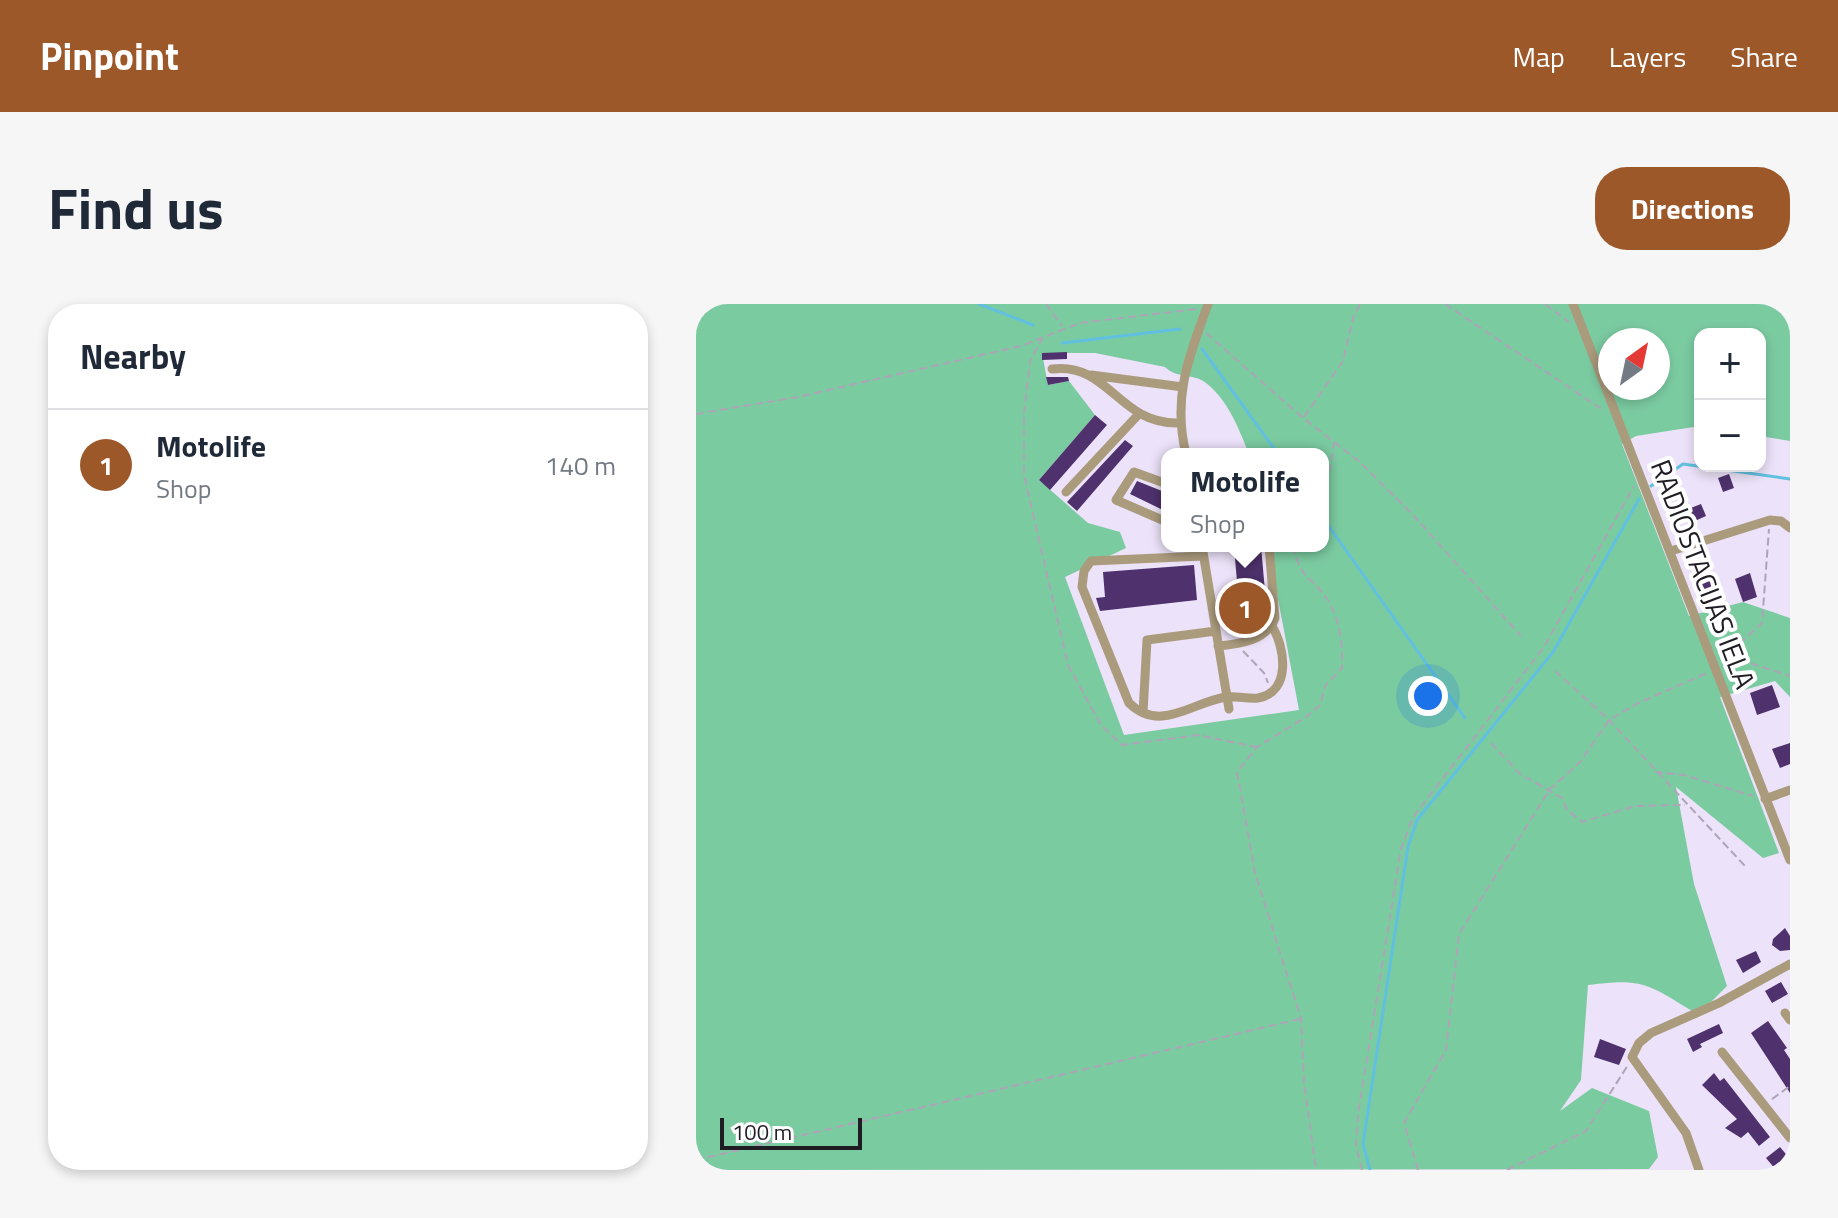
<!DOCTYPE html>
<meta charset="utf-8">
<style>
body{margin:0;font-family:"Titillium Web",sans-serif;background:#f6f6f7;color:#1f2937}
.controls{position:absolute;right:24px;top:24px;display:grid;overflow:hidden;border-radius:16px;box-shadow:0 4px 12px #0003}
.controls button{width:72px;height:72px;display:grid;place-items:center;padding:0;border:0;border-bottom:2px solid #e0e1e3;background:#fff;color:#1f2937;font:40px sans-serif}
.compass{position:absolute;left:902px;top:24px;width:72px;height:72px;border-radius:50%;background:#fff;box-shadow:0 4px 12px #0003;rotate:33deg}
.scale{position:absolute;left:24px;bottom:20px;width:142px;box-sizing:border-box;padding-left:8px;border:4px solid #201c24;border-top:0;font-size:22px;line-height:28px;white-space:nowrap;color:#201c24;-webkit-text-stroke:6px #fff;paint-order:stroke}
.you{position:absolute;left:732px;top:392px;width:28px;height:28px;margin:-20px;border:6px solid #fff;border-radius:50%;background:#1a73e8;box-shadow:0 0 0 12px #1a73e833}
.badge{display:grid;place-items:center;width:52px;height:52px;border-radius:50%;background:#9c5829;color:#fff;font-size:26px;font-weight:700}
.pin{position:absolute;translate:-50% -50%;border:4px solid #fff;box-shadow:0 2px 8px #0006}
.popup{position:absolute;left:465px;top:144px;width:168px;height:104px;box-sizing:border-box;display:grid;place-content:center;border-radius:16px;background:#fff;filter:drop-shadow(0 2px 6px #0005);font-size:26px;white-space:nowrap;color:#747a83}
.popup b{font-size:30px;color:#1f2937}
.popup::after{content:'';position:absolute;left:50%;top:100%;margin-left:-16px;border:16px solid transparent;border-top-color:#fff}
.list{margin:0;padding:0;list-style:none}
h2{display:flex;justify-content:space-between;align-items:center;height:104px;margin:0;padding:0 32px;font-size:34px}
h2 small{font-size:26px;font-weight:400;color:#747a83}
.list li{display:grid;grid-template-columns:52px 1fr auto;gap:24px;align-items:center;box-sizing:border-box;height:112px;padding:0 32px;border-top:2px solid #e0e1e3}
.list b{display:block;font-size:30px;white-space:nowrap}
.list p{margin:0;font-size:26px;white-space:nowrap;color:#747a83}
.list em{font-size:26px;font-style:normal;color:#747a83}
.map{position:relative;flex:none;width:1094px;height:866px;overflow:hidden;border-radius:32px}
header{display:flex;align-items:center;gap:48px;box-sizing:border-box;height:112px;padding:0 40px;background:#9c5829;color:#fff}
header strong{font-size:38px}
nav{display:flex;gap:44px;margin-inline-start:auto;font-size:28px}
.intro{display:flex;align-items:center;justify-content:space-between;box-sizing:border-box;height:192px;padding:0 48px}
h1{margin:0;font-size:56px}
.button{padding:20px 36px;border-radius:32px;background:#9c5829;color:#fff;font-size:28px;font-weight:700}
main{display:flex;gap:48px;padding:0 48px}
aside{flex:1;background:#fff;border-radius:32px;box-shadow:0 4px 12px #0003}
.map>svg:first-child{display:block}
.forest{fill:#7bcba1;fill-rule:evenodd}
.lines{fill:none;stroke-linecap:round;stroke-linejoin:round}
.stream{stroke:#61c0e0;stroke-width:3}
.building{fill:#4f326d}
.path{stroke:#ada5b7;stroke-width:2;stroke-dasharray:8 4;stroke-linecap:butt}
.minor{stroke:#ab9b7d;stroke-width:9}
.labels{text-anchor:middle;stroke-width:8;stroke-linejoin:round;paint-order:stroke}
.street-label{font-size:28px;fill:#201c24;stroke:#fff}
</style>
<header>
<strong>Pinpoint</strong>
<nav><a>Map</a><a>Layers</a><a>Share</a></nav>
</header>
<div class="intro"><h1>Find us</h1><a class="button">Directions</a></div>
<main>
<aside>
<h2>Nearby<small></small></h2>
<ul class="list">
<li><span class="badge">1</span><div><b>Motolife</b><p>Shop</p></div><em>140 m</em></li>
</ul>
</aside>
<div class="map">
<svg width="1094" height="866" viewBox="0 0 1094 866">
<rect width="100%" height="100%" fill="#ece2f9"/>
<path class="forest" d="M 0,0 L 1094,0 L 1094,137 L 1064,132 L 1064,30 L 1004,30 L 1004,122 L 940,132 L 926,140 L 993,312 L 1047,298 L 1094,314 L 1094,393 L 1079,377 L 1024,393 L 1083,549 L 1067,554 L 980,483 L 998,580 L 1031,682 L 1015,698 L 996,707 C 951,679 945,674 892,681 L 885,776 L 864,807 L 896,784 L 953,807 L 962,853 L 953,865 L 0,866 ZM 914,36 L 962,36 L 962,84 L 914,84 ZM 346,49 L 399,49 L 469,63 C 481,75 498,69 510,79 C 532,96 543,125 553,150 L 627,150 L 627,242 L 572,242 L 603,406 L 428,431 L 369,273 L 430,244 L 424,228 L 392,219 L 343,176 L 399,111 L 373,77 L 352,81 Z"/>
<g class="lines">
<path class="stream" d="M 283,0 L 337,21
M 366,39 L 484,25
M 506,45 L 582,150
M 955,182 L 987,160 L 1094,175
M 627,214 L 769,414
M 674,866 L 667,840 L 712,543 L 721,516 L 857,348 L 943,195"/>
</g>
<path class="building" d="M 371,48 L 371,55 L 346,56 L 346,49 Z
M 350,73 L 372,73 L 373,77 L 352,81 Z
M 399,111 L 411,121 L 354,186 L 343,176 Z
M 429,136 L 437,142 L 381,207 L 371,198 Z
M 1033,170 L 1038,184 L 1027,188 L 1022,174 Z
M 441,177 L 471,189 L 471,208 L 434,190 Z
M 1005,200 L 1010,212 L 992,220 L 987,207 Z
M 565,242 L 571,310 L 544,312 L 538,243 Z
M 498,261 L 501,296 L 404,307 L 400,294 L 409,293 L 407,268 Z
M 1054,269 L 1061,293 L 1047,298 L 1039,275 Z
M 1016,274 L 1019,286 L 1006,289 L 1003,277 Z
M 1076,381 L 1084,403 L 1061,411 L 1054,389 Z
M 1094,439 L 1094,460 L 1084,464 L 1076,445 Z
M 1089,624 L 1094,632 L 1094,646 L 1084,647 L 1076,641 L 1077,635 Z
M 1060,647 L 1065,658 L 1047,669 L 1040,656 Z
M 1085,678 L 1092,690 L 1076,699 L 1069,687 Z
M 1072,717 L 1091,744 L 1088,746 L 1094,755 L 1094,789 L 1055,729 Z
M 1023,720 L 1027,729 L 1004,740 L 1006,743 L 997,748 L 991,735 Z
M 904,735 L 930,745 L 923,761 L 898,753 Z
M 1018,769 L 1024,777 L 1028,774 L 1074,833 L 1063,842 L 1052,828 L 1045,834 L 1029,824 L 1041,815 L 1006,781 Z
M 1084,843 L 1094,855 L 1094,866 L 1080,866 L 1070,854 Z"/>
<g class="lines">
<path class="path" d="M 350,0 L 366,22
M 749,0 L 907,106
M 849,0 L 873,18
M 510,29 L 607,114 L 664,158 L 717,211 L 825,332
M 347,33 L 334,57 L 328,109 L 328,171 L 372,361 L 405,421 L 426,441 L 502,431 L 560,443
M 0,110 L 102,93 L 325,42 L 384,19 L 500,5
M 608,113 L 647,57 L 657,14 L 664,0
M 627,179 L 635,161 L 638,139
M 597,242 C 606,278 613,269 631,295 C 644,314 647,342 646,364 L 629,382 L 624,401 L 610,413 L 561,443 L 541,468 L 559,569 L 605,715 L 608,779 L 620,866
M 547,347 L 568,369 L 572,379
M 1024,351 L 1031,351 L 1066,319 L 1073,225
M 1032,352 L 1094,372
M 859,367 L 913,416 L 1049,562
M 795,439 L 824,470 L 866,494 L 871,506 L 886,518 L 939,502 L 989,501
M 959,468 L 988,471 L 1057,492
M 1076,795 L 1094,782
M 0,856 L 604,715
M 666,866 L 660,842 L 662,810 L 705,545 L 717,513 L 848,343 L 938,182
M 722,866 L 708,819 L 750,746 L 763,630 L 854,485 L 884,458 L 913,416 L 940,400 L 1011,369
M 811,866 L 890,827 L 932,761"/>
<path class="minor" d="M 877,0 L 1094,556
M 356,65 C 413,58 422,120 482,119
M 395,71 L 487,83
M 490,150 C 476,93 493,53 512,0
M 471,180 L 438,168 L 420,196 L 471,218
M 370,188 L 442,111
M 506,242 L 533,405
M 975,247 L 1074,216 L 1085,217 L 1094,224
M 507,252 L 395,257 L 388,267 L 386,283 L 433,399 C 465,430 497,397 531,393 C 541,392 552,395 562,394 C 596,388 589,343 576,322
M 522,342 C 543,340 571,337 579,314 L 573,242
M 447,409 L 451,336 L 520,327
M 1069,495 L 1094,486
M 1089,709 L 1094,716
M 1026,748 L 1094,834
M 1003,866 L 990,829 L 936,753 L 943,739 L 955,729 L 1023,699 L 1094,660"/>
</g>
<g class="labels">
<g class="street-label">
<text transform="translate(1007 270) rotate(69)" y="10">RADIOSTACIJAS IELA</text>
</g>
</g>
</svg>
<div class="controls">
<button>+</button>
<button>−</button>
</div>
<svg class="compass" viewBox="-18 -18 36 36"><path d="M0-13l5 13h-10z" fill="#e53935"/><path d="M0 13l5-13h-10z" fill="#747a83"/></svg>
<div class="scale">100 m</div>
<div class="you"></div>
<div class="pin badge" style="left:549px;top:304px">1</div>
<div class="popup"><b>Motolife</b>Shop</div>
</div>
</main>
